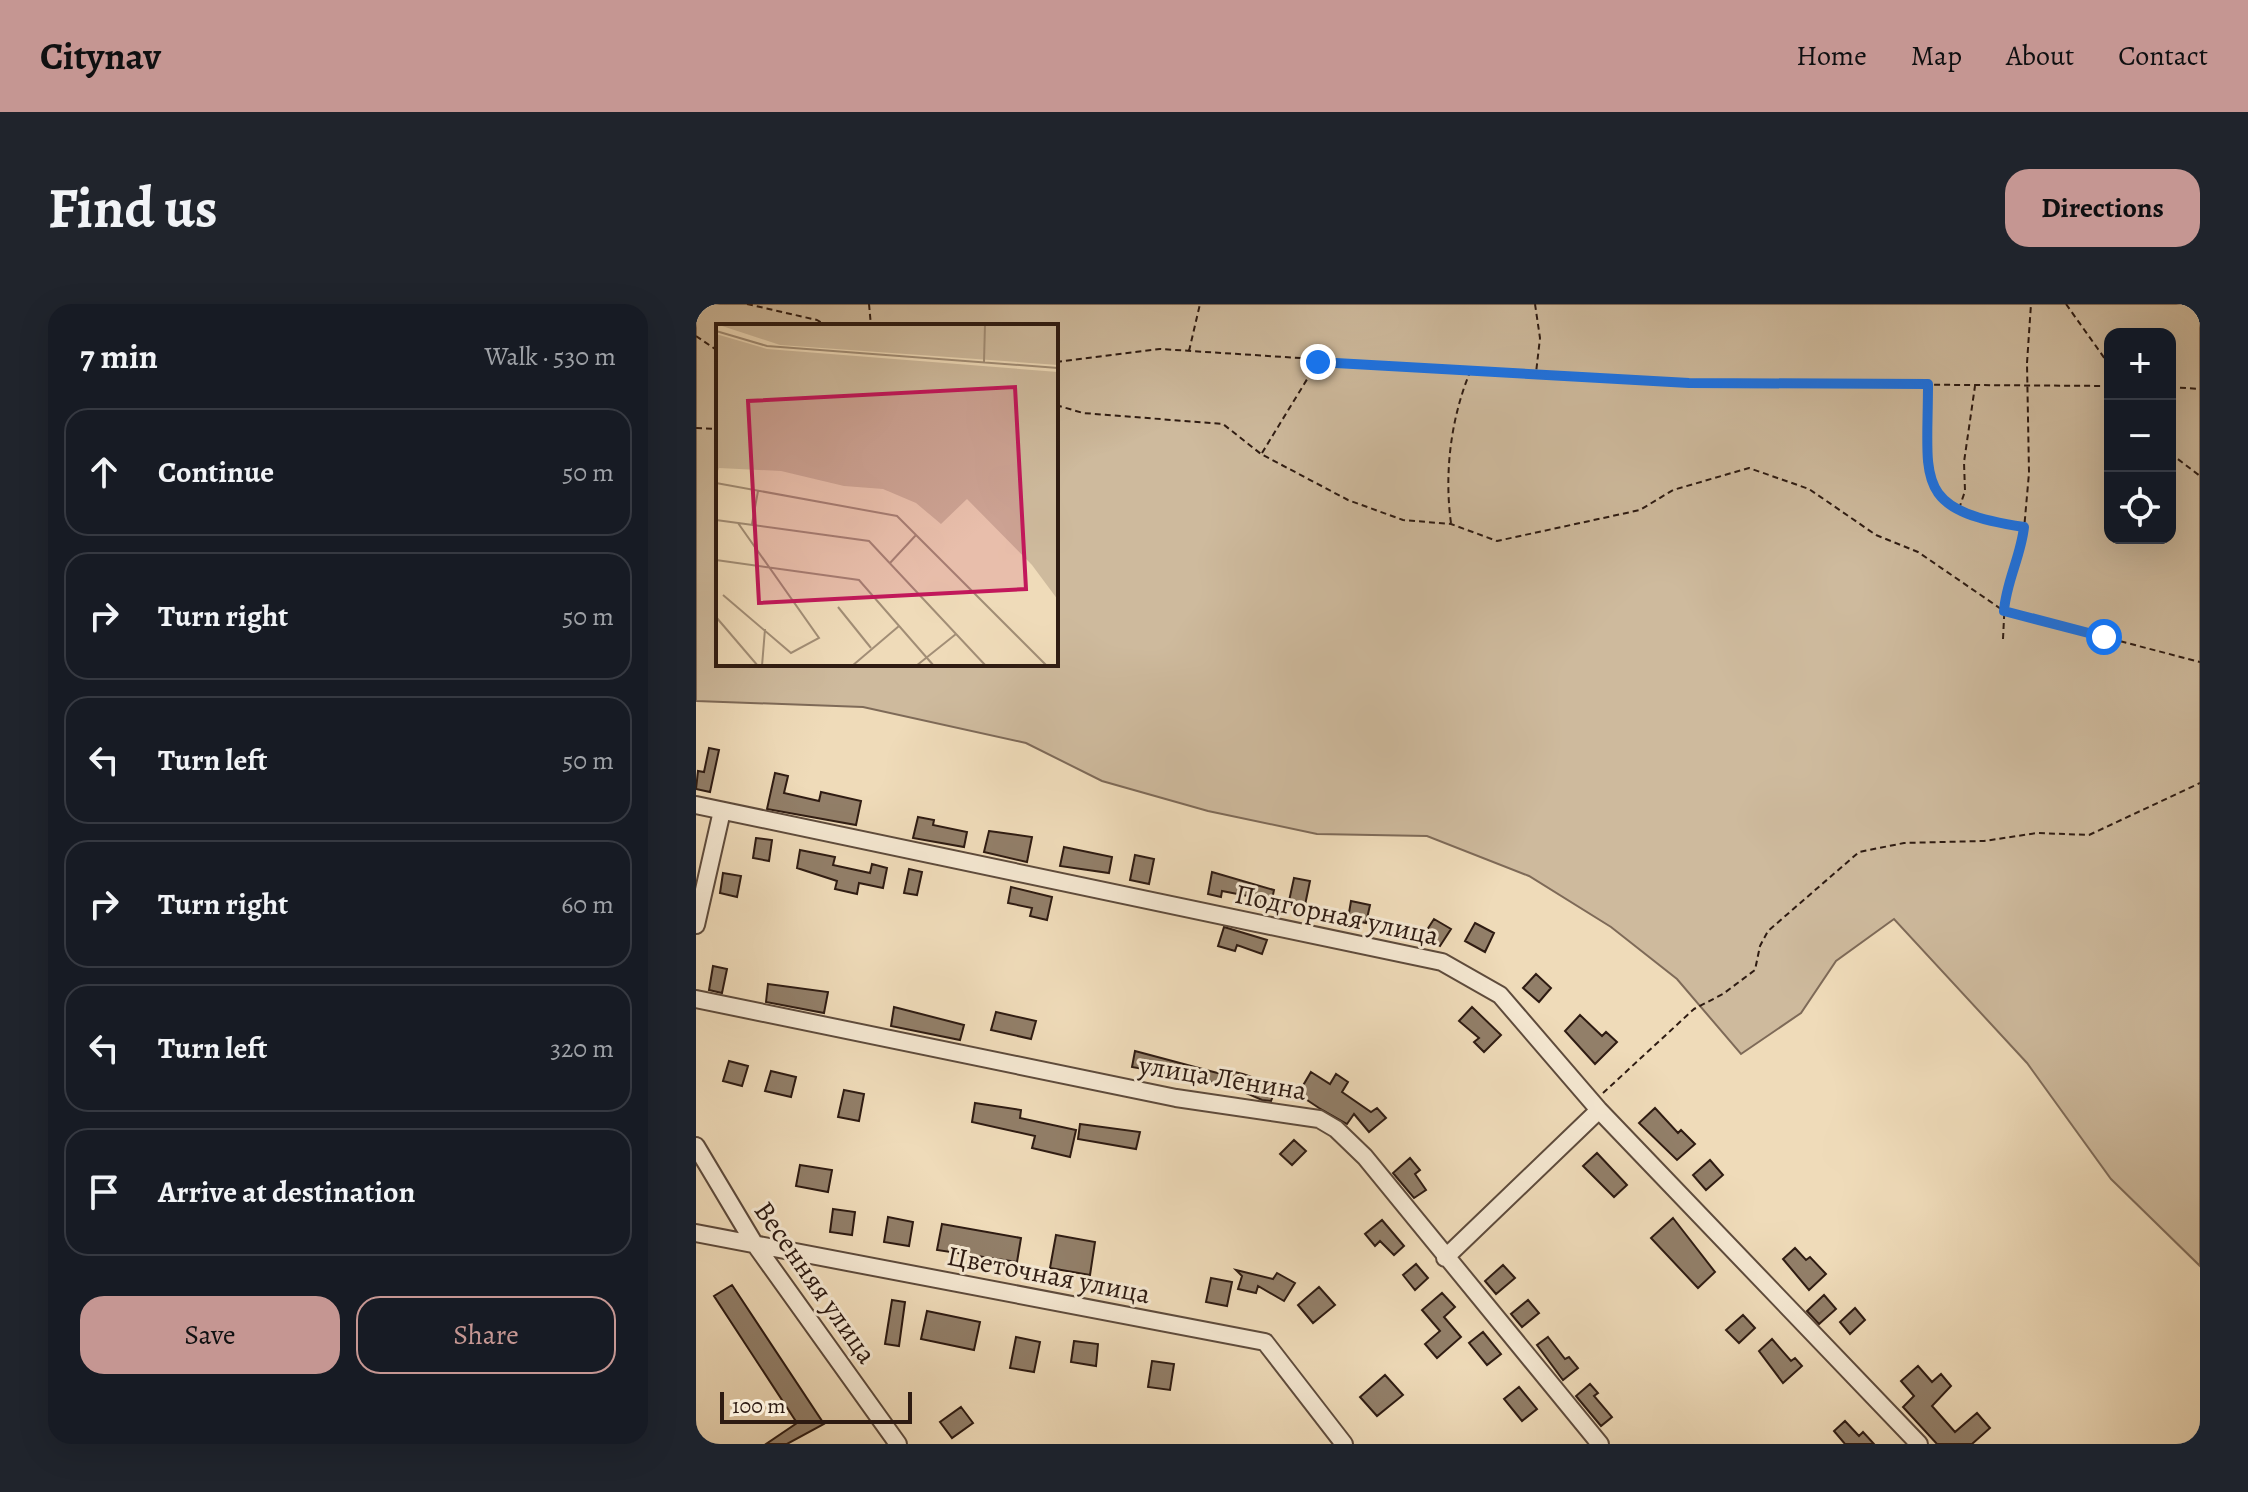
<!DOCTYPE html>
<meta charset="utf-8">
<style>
body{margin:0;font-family:Alegreya,serif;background:#20242c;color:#f1f3f6}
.controls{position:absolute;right:24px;top:24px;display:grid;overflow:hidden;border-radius:16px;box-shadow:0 8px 32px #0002}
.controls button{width:72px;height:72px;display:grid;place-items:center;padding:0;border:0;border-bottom:2px solid #363941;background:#171b24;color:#f1f3f6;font:40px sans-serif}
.scale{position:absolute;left:24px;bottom:20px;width:192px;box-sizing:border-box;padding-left:8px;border:4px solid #2e1b12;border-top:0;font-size:22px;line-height:28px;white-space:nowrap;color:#2e1b12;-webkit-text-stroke:6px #f5e8d2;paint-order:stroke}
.stop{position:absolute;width:24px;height:24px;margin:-18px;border:6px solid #1a73e8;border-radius:50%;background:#fff}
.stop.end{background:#1a73e8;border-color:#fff;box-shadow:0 2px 8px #0008}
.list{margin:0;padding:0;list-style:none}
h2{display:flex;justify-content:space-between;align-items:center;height:104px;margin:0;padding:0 32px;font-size:34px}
h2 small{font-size:26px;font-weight:400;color:#9ea1a6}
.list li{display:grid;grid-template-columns:52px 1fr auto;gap:24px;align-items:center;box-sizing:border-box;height:128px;margin:0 16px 16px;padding:0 16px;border:2px solid #363941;border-radius:24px}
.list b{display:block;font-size:30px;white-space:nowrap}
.list em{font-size:26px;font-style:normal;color:#9ea1a6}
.actions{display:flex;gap:16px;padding:24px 32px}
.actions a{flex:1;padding:18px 0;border:2px solid #c59692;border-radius:24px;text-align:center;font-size:28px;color:#c59692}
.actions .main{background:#c59692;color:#111}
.icon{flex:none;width:44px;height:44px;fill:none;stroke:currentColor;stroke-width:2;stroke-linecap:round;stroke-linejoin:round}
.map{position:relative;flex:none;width:1504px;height:1140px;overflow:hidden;border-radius:24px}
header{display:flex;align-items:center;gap:48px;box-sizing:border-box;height:112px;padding:0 40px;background:#c59692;color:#111}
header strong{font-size:38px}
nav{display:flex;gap:44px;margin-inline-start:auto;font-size:28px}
.intro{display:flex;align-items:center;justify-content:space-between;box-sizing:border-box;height:192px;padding:0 48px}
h1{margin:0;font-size:56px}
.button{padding:20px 36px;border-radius:24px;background:#c59692;color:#111;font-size:28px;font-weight:700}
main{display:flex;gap:48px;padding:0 48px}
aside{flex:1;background:#171b24;border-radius:24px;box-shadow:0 8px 32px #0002}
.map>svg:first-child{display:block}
.green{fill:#ceba9d;stroke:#7e6a58;stroke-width:2;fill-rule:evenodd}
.building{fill:#927f69;stroke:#2e1b12;stroke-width:2}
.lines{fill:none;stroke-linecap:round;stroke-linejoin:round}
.street-casing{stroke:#5e4b3c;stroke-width:20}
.path{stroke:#2e1b12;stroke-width:2;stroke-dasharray:6 4;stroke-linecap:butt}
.street{stroke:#f5e8d2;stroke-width:16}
.path-bridge{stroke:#2e1b12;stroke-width:2;stroke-dasharray:6 4;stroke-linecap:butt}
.route{stroke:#1a73e8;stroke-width:10}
.labels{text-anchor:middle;stroke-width:6;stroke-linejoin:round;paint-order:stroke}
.street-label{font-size:28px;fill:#2e1b12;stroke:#f5e8d2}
.inset-road{fill:none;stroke:#a28e76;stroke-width:2}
.view{fill:#c2185b;fill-opacity:0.15;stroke:#c2185b;stroke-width:4}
.inset-edge{fill:none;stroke:#2e1b12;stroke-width:4}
</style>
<header>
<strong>Citynav</strong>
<nav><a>Home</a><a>Map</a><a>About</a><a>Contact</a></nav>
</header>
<div class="intro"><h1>Find us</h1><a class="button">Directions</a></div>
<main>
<aside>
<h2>7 min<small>Walk · 530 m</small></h2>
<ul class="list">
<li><svg class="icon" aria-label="ahead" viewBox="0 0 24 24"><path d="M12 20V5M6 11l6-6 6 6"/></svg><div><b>Continue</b></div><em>50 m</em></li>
<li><svg class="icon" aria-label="right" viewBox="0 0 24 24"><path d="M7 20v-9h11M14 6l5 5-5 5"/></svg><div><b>Turn right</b></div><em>50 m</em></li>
<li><svg class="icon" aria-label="left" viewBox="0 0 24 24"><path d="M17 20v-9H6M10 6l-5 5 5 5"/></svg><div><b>Turn left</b></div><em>50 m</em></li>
<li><svg class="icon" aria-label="right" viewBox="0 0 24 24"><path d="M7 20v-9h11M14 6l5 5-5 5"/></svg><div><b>Turn right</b></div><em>60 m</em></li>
<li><svg class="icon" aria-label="left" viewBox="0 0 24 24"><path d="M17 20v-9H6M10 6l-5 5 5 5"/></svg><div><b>Turn left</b></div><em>320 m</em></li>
<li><svg class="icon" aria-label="arrive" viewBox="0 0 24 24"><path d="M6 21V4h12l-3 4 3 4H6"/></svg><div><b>Arrive at destination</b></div></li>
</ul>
<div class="actions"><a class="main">Save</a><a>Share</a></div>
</aside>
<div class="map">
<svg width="1504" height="1140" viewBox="0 0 1504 1140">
<rect width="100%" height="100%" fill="#efdbb9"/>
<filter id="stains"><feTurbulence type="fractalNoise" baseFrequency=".0025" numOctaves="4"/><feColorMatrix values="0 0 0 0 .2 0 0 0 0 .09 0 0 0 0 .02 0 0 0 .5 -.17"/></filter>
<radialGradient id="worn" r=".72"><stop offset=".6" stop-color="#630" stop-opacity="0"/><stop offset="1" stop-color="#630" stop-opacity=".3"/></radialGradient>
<path class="green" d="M 0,0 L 1504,0 L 1504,962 L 1415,875 L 1331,759 L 1198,615 L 1140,657 L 1105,709 L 1045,750 L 981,675 L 915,623 L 833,572 L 731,532 L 621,530 L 512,507 L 406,477 L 330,439 L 167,403 L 0,397 ZM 22,22 L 360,22 L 360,360 L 22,360 ZM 1414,30 L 1474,30 L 1474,234 L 1414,234 Z"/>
<path class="building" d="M 13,444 L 23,446 L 14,488 L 0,485 L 2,467 L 8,468 Z
M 79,469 L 92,472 L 88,489 L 123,497 L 125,488 L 165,497 L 160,521 L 71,505 Z
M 222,513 L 238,516 L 237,521 L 271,528 L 268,543 L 217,534 Z
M 293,527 L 336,533 L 331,558 L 288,548 Z
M 60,534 L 76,536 L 73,557 L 57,554 Z
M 368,543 L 416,553 L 413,569 L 364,562 Z
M 104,546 L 139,553 L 137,561 L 174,569 L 176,560 L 191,564 L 187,584 L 163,579 L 161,590 L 139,585 L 141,577 L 101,564 Z
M 439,551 L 458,555 L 453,580 L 434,576 Z
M 213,565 L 226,568 L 221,591 L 208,589 Z
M 516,568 L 578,586 L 574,605 L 560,602 L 562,594 L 526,587 L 525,593 L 512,590 Z
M 27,569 L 45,572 L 41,593 L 24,589 Z
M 598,574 L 614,577 L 609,601 L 593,597 Z
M 315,583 L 356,593 L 351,616 L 334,612 L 336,604 L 312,599 Z
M 655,597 L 674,601 L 670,619 L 652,615 Z
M 738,615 L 755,625 L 744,642 L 727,632 Z
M 779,619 L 798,629 L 789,648 L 769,637 Z
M 528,623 L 571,636 L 566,650 L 541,641 L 539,647 L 522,642 Z
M 17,662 L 31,665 L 26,689 L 13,686 Z
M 840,670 L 855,684 L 843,698 L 827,684 Z
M 72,680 L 132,688 L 128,709 L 70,698 Z
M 198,703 L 268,721 L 264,736 L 195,722 Z
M 776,703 L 805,731 L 788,748 L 778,738 L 783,734 L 763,717 Z
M 300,708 L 340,717 L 335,735 L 295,726 Z
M 884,711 L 906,732 L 910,728 L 921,738 L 899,760 L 869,727 Z
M 439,747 L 529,771 L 530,766 L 547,770 L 581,782 L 575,797 L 566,796 L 550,789 L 551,786 L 512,777 L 511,781 L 481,775 L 481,771 L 436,763 Z
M 33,757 L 52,762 L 46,782 L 27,777 Z
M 75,767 L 100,773 L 95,793 L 69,787 Z
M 615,768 L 634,780 L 640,770 L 652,778 L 646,788 L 675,808 L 681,804 L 690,814 L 673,828 L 658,810 L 651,820 L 623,804 L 602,790 Z
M 148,786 L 168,790 L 163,817 L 142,813 Z
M 279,799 L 325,806 L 324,814 L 380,826 L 374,853 L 336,844 L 339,832 L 276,818 Z
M 959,804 L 982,829 L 985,826 L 999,840 L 981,856 L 943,819 Z
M 384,820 L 444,828 L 440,845 L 382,835 Z
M 598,836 L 610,847 L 596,861 L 584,850 Z
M 901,849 L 931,881 L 918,893 L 887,862 Z
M 714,854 L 724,866 L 719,870 L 730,886 L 718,894 L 697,869 Z
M 1014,856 L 1027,871 L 1010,886 L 997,871 Z
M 104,861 L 136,866 L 132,888 L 100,882 Z
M 137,905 L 159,908 L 156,931 L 134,928 Z
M 192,913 L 217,918 L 213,942 L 188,938 Z
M 977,914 L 1019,968 L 1002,984 L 955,934 Z
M 686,916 L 708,942 L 698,951 L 684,937 L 679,942 L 669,930 Z
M 246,920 L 325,934 L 321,958 L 241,946 Z
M 360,931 L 399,938 L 394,971 L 354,964 Z
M 1099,944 L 1110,956 L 1114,953 L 1130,970 L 1113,986 L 1087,955 Z
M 720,960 L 732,974 L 719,986 L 707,971 Z
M 807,961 L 819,974 L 800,990 L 789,977 Z
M 540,966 L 577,975 L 581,969 L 599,979 L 588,997 L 562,982 L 560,989 L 542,985 L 546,972 Z
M 515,974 L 536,978 L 531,1002 L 510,998 Z
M 36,981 L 128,1120 L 91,1140 L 70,1140 L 101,1119 L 18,992 Z
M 623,983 L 639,1001 L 617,1019 L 602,1001 Z
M 746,989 L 759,1003 L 748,1013 L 765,1033 L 741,1054 L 729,1040 L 744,1027 L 726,1006 Z
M 1128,991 L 1140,1005 L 1123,1020 L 1111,1007 Z
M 196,996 L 209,998 L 203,1042 L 189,1040 Z
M 832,996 L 843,1009 L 826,1023 L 815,1010 Z
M 1159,1004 L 1169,1016 L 1154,1030 L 1144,1018 Z
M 231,1007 L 284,1018 L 278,1046 L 225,1035 Z
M 1047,1011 L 1059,1024 L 1043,1039 L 1030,1026 Z
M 787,1028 L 805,1050 L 791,1061 L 773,1039 Z
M 320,1033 L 344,1038 L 338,1068 L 314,1064 Z
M 852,1033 L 869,1055 L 873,1053 L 882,1064 L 867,1076 L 841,1041 Z
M 1076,1035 L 1095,1057 L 1099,1054 L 1106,1062 L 1087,1079 L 1063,1047 Z
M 378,1037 L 402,1040 L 400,1062 L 375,1058 Z
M 456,1057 L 478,1060 L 474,1086 L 452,1083 Z
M 1222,1062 L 1236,1078 L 1245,1070 L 1255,1082 L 1236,1102 L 1259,1128 L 1281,1109 L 1294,1124 L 1276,1140 L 1241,1140 L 1207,1103 L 1218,1092 L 1205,1077 Z
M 689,1071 L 707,1091 L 681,1112 L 664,1093 Z
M 894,1080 L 902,1089 L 898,1092 L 916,1113 L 905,1122 L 880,1092 Z
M 823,1083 L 841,1105 L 826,1117 L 808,1095 Z
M 265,1103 L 277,1119 L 256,1134 L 244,1118 Z
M 1149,1117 L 1163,1132 L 1167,1128 L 1178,1140 L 1149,1140 L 1138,1127 Z"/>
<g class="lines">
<defs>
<path id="street" d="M 0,501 L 746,658 L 804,691 L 903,806 L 1223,1140
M 0,621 L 26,507
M 0,695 L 480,794 L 623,815 L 640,825 L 669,853 L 904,1140
M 0,842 L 58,939 L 202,1140
M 0,929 L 569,1038 L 648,1140
M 749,954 L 903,806"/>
</defs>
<use href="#street" class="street-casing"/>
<path class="path" d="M 51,0 L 121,16 L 131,22
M 173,0 L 175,22
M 839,0 L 844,34 L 840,69
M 1370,0 L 1414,62
M 0,32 L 22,47
M 493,47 L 504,0
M 360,58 L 464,45 L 993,79 L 1414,82
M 1331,59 L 1335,0
M 1232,81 C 1232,179 1217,206 1328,223
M 1474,83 L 1504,85
M 360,101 L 387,109 L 527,120 L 565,150 L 652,196 L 707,216 L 755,220 L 801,237 L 944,206 L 977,186 L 1053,164 L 1113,185 L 1180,231 L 1222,248 L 1308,307 L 1504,358
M 0,124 L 22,125
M 566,149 L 621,59
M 1474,149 L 1504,172
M 1263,205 L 1269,187 L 1268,158 L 1279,82
M 755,219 C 748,169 755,114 774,68
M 907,789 L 998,705 L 1027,690 L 1059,666 L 1064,642 L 1072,627 L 1163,548 L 1208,539 L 1288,537 L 1341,529 L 1393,531 L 1504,479"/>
<use href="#street" class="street"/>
<path class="path-bridge" d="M 1307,335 L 1309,294 L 1326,248 L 1333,169 L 1331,59"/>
</g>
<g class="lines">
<path class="route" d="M 622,58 L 993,79 L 1232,80 C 1232,178 1216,206 1328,223 C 1325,252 1310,278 1308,307 L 1408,333"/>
</g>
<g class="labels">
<g class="street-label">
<text transform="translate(641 610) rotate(12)" y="10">Подгорная улица</text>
<text transform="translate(527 773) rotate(9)" y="10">улица Ленина</text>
<text transform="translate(353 970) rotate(11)" y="10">Цветочная улица</text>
<text transform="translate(120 978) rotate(55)" y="10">Весенняя улица</text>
</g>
</g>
<g transform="translate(20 20)">
<rect width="342" height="342" fill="#efdbb9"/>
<path d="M 0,0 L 342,0 L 342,41 L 64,21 ZM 0,10 L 51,25 L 342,48 L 342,276 L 316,241 L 251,175 L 225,200 L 200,179 L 167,165 L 128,162 L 65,147 L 3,144 L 0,152 Z" fill="#ceba9d"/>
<path class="inset-road" d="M 0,7 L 51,22 L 342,44M 268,38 L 269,0M 0,159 L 181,192 L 331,342M 0,196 L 153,217 L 270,342M 36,200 L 42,167M 0,236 L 143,256 L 218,342M 174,239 L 200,211M 7,271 L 75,329 L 103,314 L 22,199M 122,283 L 155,324M 0,293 L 42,342M 46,342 L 49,305M 136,342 L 183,302M 200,342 L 240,310"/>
<path class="view" d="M 299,63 L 310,265 L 43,279 L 32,77 Z"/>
<rect width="342" height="342" class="inset-edge"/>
</g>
<rect width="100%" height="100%" filter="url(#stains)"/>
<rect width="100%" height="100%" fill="url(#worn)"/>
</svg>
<div class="controls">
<button>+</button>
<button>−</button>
<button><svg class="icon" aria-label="locate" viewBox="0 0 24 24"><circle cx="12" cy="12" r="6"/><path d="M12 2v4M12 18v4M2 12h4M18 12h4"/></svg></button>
</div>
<div class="scale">100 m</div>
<div class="stop" style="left:1408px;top:333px"></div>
<div class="stop end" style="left:622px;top:58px"></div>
</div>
</main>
